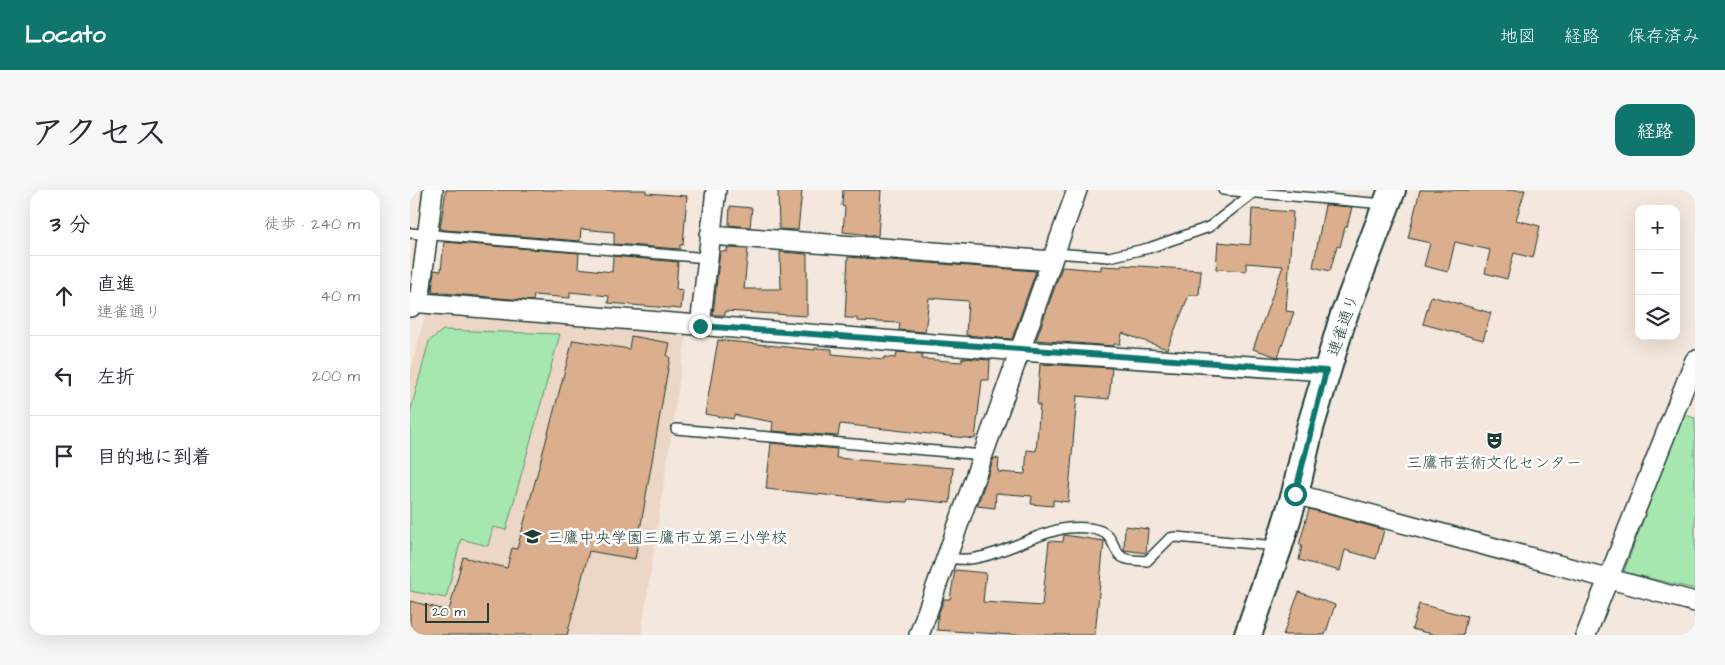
<!DOCTYPE html>
<html lang="ja">
<meta charset="utf-8">
<style>
body{margin:0;font-family:"Architects Daughter","Klee One",sans-serif;background:#f7f7f7;color:#2b2b33}
.controls{position:absolute;right:15px;top:15px;display:grid;overflow:hidden;border-radius:10px;box-shadow:0 5px 20px #0002}
.controls button{width:45px;height:45px;display:grid;place-items:center;padding:0;border:0;border-bottom:1px solid #e1e1e2;background:#fff;color:#2b2b33;font:25px sans-serif}
.scale{position:absolute;left:15px;bottom:12px;width:64px;box-sizing:border-box;padding-left:5px;border:2px solid #1f3d34;border-top:0;font-size:14px;line-height:18px;white-space:nowrap;color:#1f3d34;-webkit-text-stroke:4px #fff;paint-order:stroke}
.stop{position:absolute;width:15px;height:15px;margin:-11px;border:4px solid #0f766e;border-radius:50%;background:#fff}
.stop.end{background:#0f766e;border-color:#fff;box-shadow:0 1px 5px #0008}
.list{margin:0;padding:0;list-style:none}
h2{display:flex;justify-content:space-between;align-items:center;height:65px;margin:0;padding:0 20px;font-size:21px}
h2 small{font-size:16px;font-weight:400;color:#7c7c81}
.list li{display:grid;grid-template-columns:32px 1fr auto;gap:15px;align-items:center;box-sizing:border-box;height:80px;padding:0 20px;border-top:1px solid #e1e1e2}
.list b{display:block;font-size:19px;white-space:nowrap}
.list p{margin:0;font-size:16px;white-space:nowrap;color:#7c7c81}
.list em{font-size:16px;font-style:normal;color:#7c7c81}
.icon{flex:none;width:28px;height:28px;fill:none;stroke:currentColor;stroke-width:2;stroke-linecap:round;stroke-linejoin:round}
.map{position:relative;flex:none;width:1285px;height:445px;overflow:hidden;border-radius:15px}
header{display:flex;align-items:center;gap:30px;box-sizing:border-box;height:70px;padding:0 25px;background:#0f766e;color:#fff}
header strong{font-size:24px}
nav{display:flex;gap:28px;margin-inline-start:auto;font-size:18px}
.intro{display:flex;align-items:center;justify-content:space-between;box-sizing:border-box;height:120px;padding:0 30px}
h1{margin:0;font-size:35px}
.button{padding:12px 22px;border-radius:15px;background:#0f766e;color:#fff;font-size:18px;font-weight:700}
main{display:flex;gap:30px;padding:0 30px}
aside{flex:1;background:#fff;border-radius:15px;box-shadow:0 5px 20px #0002}
.map>svg:first-child{display:block}
.built{fill:#ecd6c5}
.green{fill:#a6e7b0;stroke:#629272}
.building{fill:#dbae8d;stroke:#1f3d34}
.lines{fill:none;stroke-linecap:round;stroke-linejoin:round}
.service-casing{stroke:#1f3d34;stroke-width:12}
.minor-casing{stroke:#1f3d34;stroke-width:22}
.secondary-casing{stroke:#1f3d34;stroke-width:30}
.service{stroke:#fff;stroke-width:9}
.minor{stroke:#fff;stroke-width:19}
.secondary{stroke:#fff;stroke-width:26}
.route{stroke:#0f766e;stroke-width:6}
.labels{text-anchor:middle;stroke-width:5;stroke-linejoin:round;paint-order:stroke}
.street-label{font-size:16px;fill:#1f3d34;stroke:#fff}
.poi-label{font-size:16px;fill:#1f3d34;stroke:#fff}
</style>
<header>
<strong>Locato</strong>
<nav><a>地図</a><a>経路</a><a>保存済み</a></nav>
</header>
<div class="intro"><h1>アクセス</h1><a class="button">経路</a></div>
<main>
<aside>
<h2>3 分<small>徒歩 · 240 m</small></h2>
<ul class="list">
<li><svg class="icon" aria-label="ahead" viewBox="0 0 24 24"><path d="M12 20V5M6 11l6-6 6 6"/></svg><div><b>直進</b><p>連雀通り</p></div><em>40 m</em></li>
<li><svg class="icon" aria-label="left" viewBox="0 0 24 24"><path d="M17 20v-9H6M10 6l-5 5 5 5"/></svg><div><b>左折</b></div><em>200 m</em></li>
<li><svg class="icon" aria-label="arrive" viewBox="0 0 24 24"><path d="M6 21V4h12l-3 4 3 4H6"/></svg><div><b>目的地に到着</b></div></li>
</ul>
</aside>
<div class="map">
<svg width="1285" height="445" viewBox="0 0 1285 445">
<rect width="100%" height="100%" fill="#f4e7dd"/>
<filter id="ink" filterUnits="userSpaceOnUse"><feTurbulence type="fractalNoise" baseFrequency=".02" numOctaves="2"/><feDisplacementMap in="SourceGraphic" scale="10" xChannelSelector="R" yChannelSelector="G"/><feConvolveMatrix kernelMatrix="1 2 1 2 8 2 1 2 1" color-interpolation-filters="sRGB"/></filter>
<g filter="url(#ink)">
<path class="built" d="M 16,121 L 276,146 L 231,445 L 0,445 L 0,183 Z"/>
<path class="green" d="M 33,140 L 150,144 L 96,340 L 83,337 L 78,356 L 51,349 L 36,408 L 0,401 L 0,223 L 19,151 Z
M 1272,224 L 1285,228 L 1285,399 L 1214,382 Z"/>
<path class="building" d="M 36,0 L 236,0 L 236,3 L 277,6 L 273,55 L 270,55 L 270,59 L 204,54 L 204,42 L 171,39 L 170,51 L 35,40 L 30,38 Z
M 368,0 L 392,1 L 388,40 L 369,39 Z
M 433,0 L 471,0 L 468,46 L 433,42 L 435,17 L 432,16 Z
M 1010,0 L 1115,0 L 1106,30 L 1130,36 L 1123,68 L 1104,63 L 1097,89 L 1075,83 L 1080,60 L 1045,52 L 1038,82 L 1014,76 L 1020,53 L 998,48 Z
M 915,15 L 942,17 L 937,37 L 935,37 L 930,57 L 927,56 L 920,81 L 903,77 Z
M 320,16 L 342,18 L 340,37 L 319,35 Z
M 842,19 L 883,22 L 876,121 L 884,122 L 868,167 L 843,159 L 873,76 L 836,73 L 836,81 L 806,79 L 808,52 L 840,55 Z
M 34,52 L 169,63 L 168,78 L 202,82 L 203,66 L 268,72 L 266,99 L 273,100 L 271,119 L 198,113 L 199,106 L 160,102 L 160,108 L 124,105 L 123,111 L 22,102 L 24,80 L 31,81 Z
M 317,58 L 338,59 L 334,99 L 371,99 L 370,62 L 397,64 L 397,126 L 315,121 L 315,125 L 303,125 L 310,61 L 317,62 Z
M 438,67 L 626,81 L 602,149 L 600,149 L 556,145 L 558,111 L 519,108 L 515,142 L 489,140 L 490,133 L 447,131 L 447,128 L 435,128 Z
M 712,75 L 791,80 L 789,105 L 779,105 L 757,159 L 712,143 L 710,154 L 704,154 L 703,156 L 626,150 L 652,77 L 691,80 L 691,76 L 711,77 Z
M 1021,106 L 1081,123 L 1073,150 L 1013,134 Z
M 221,146 L 260,153 L 257,166 L 260,167 L 225,369 L 179,361 L 157,445 L 0,445 L 0,411 L 39,421 L 53,367 L 97,378 L 102,358 L 107,359 L 163,150 L 219,159 Z
M 308,150 L 405,160 L 405,158 L 422,159 L 422,164 L 474,169 L 475,167 L 486,168 L 487,162 L 513,164 L 512,169 L 552,172 L 552,168 L 580,170 L 579,190 L 572,190 L 565,249 L 430,234 L 428,246 L 362,241 L 363,232 L 324,225 L 323,229 L 295,224 Z
M 630,174 L 702,178 L 699,209 L 667,206 L 658,312 L 643,310 L 643,316 L 621,314 L 622,306 L 586,303 L 585,318 L 567,316 L 584,268 L 589,269 L 588,282 L 615,284 L 617,260 L 626,261 L 630,215 L 627,215 Z
M 361,253 L 427,259 L 426,268 L 543,278 L 540,313 L 498,309 L 497,312 L 474,311 L 356,299 Z
M 899,319 L 974,340 L 966,369 L 935,360 L 930,381 L 889,370 L 892,355 L 889,355 Z
M 715,336 L 738,339 L 736,363 L 714,360 Z
M 654,345 L 694,351 L 685,445 L 602,445 L 527,440 L 528,425 L 534,409 L 540,409 L 545,380 L 576,383 L 573,412 L 632,416 L 639,351 L 653,352 Z
M 889,402 L 925,415 L 915,445 L 873,445 Z
M 1009,414 L 1057,426 L 1053,445 L 1025,445 L 1002,439 Z"/>
<g class="lines">
<defs>
<path id="service" d="M 813,0 L 974,14
M 0,43 L 298,68
M 644,63 L 699,67 L 739,58 L 799,37 L 843,3
M 266,239 L 574,265
M 537,367 C 572,379 622,342 658,338 C 670,337 691,337 699,347 C 704,353 706,365 714,368 C 720,371 730,370 737,371 L 760,348 L 766,347 L 867,356"/>
<path id="minor" d="M 300,45 L 642,71
M 0,112 L 611,161 L 916,181
M 1,117 L 2,113 L 9,113 L 23,0
M 290,136 L 306,0
M 885,304 L 1285,412
M 509,445 L 667,0
M 1176,445 L 1285,170"/>
<path id="secondary" d="M 838,445 L 869,356 L 885,304 L 900,238 L 933,128 L 982,0"/>
</defs>
<use href="#service" class="service-casing"/>
<use href="#minor" class="minor-casing"/>
<use href="#secondary" class="secondary-casing"/>
<use href="#service" class="service"/>
<use href="#minor" class="minor"/>
<use href="#secondary" class="secondary"/>
</g>
</g>
<g class="lines" filter="url(#ink)">
<path class="route" d="M 290,136 L 916,181 L 885,304"/>
</g>
<defs>
<symbol id="theatre-bare" viewBox="-9 -9 18 18"><path d="M-5-5.5Q0-4 5-5.5V0Q5 5 0 6Q-5 5-5 0ZM-3.3-2.5H-1v1.5H-3.3ZM1-2.5H3.3v1.5H1ZM-2.8 1Q0 5.5 2.8 1Z" fill="#1f3d34" stroke="#fff" stroke-width="2.5" paint-order="stroke"/></symbol>
<symbol id="school-bare" viewBox="-9 -9 18 18"><path d="M0-5L7-2L0 1L-7-2ZM-4 1L0 2.5L4 1V4Q0 6-4 4Z" fill="#1f3d34" stroke="#fff" stroke-width="2.5" paint-order="stroke"/></symbol>
</defs>
<g fill-rule="evenodd">
<use href="#theatre-bare" x="1072" y="238" width="25" height="25"/>
<use href="#school-bare" x="110" y="334" width="25" height="25"/>
</g>
<g class="labels">
<g class="street-label">
<text transform="translate(932 135) rotate(-71)" y="6">連雀通り</text>
</g>
<g class="poi-label">
<text x="1084" y="278">三鷹市芸術文化センター</text>
<text x="137" y="353" text-anchor="start">三鷹中央学園三鷹市立第三小学校</text>
</g>
</g>
</svg>
<div class="controls">
<button>+</button>
<button>−</button>
<button><svg class="icon" aria-label="layers" viewBox="0 0 24 24"><path d="M12 4l9 5-9 5-9-5zM3 14l9 5 9-5"/></svg></button>
</div>
<div class="scale">20 m</div>
<div class="stop" style="left:885px;top:304px"></div>
<div class="stop end" style="left:290px;top:136px"></div>
</div>
</main>
